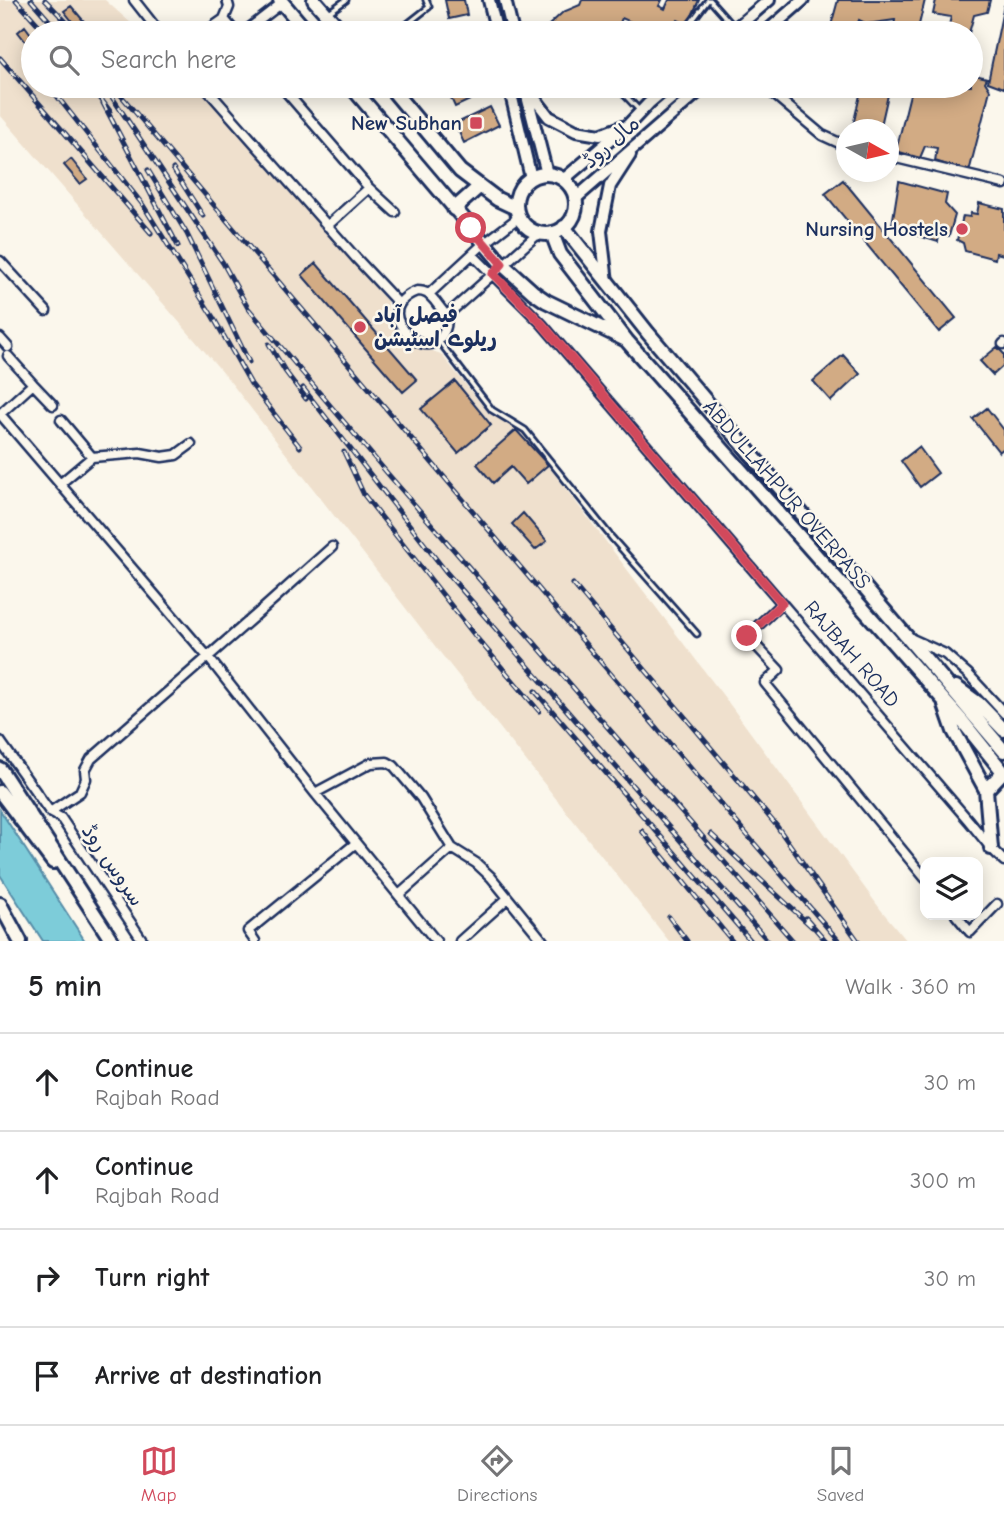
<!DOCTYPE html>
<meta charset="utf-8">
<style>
body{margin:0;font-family:"Comic Neue","Playpen Sans Arabic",sans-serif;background:#f2f2f2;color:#202124}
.controls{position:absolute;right:21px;bottom:21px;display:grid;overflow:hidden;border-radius:14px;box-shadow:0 4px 18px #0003}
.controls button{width:63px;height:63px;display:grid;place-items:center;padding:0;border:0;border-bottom:2px solid #e0e0e0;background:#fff;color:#202124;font:35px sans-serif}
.compass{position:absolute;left:836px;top:119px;width:63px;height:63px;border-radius:50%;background:#fff;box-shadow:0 4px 18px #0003;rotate:98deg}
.stop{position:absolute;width:21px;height:21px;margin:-16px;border:5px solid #d1495b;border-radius:50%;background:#fff}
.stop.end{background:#d1495b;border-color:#fff;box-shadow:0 2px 7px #0008}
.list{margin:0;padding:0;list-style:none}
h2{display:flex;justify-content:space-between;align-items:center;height:91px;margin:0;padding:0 28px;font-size:30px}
h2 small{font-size:23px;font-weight:400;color:#757577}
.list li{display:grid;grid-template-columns:46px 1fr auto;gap:21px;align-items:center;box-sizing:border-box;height:98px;padding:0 28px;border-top:2px solid #e0e0e0}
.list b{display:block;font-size:26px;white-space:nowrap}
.list p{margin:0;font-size:23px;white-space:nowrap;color:#757577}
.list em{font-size:23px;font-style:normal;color:#757577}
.icon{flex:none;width:38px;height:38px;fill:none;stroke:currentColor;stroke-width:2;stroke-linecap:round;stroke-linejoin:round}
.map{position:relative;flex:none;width:1004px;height:941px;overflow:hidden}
.search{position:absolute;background:#fff;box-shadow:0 4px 18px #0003;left:21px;right:21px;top:21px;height:77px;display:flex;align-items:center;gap:18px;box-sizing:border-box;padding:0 24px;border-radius:38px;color:#757577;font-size:26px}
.sheet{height:483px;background:#fff}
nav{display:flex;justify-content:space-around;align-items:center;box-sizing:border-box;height:98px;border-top:2px solid #e0e0e0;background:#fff;font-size:19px;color:#757577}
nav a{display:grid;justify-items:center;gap:4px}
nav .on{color:#d1495b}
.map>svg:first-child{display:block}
.built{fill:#efe0cd}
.water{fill:#7dccd9;stroke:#568da8;stroke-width:2}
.building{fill:#d2ab84;stroke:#1b2f5e;stroke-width:2}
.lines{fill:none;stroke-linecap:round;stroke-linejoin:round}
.service-casing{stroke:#1b2f5e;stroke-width:9}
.minor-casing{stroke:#1b2f5e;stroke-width:13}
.secondary-casing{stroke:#1b2f5e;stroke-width:16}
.primary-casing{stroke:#1b2f5e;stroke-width:18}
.service{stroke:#fbf7ec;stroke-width:3.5}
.minor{stroke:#fbf7ec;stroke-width:8}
.secondary{stroke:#fbf7ec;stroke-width:10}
.primary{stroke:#fbf7ec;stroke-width:12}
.rail-casing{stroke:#1b2f5e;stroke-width:5}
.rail{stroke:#fbf7ec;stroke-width:2.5;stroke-dasharray:8;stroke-linecap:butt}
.route{stroke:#d1495b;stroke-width:9}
.poi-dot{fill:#d1495b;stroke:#fbf7ec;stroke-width:2.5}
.labels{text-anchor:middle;stroke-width:5;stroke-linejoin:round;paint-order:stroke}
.poi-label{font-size:21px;font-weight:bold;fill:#1b2f5e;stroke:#fbf7ec;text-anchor:end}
.street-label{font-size:21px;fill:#1b2f5e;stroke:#fbf7ec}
</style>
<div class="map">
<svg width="1004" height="941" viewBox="0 0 1004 941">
<rect width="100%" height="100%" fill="#fbf7ec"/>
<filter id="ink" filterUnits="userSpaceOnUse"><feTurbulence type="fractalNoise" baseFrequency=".0143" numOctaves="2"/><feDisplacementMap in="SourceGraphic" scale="14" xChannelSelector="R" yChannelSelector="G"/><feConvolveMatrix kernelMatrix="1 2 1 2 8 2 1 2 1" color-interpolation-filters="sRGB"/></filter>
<g filter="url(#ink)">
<path class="built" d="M 0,0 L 105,0 L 142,33 L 33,33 L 33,86 L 197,86 L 387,301 L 390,320 L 416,345 L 441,354 L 488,412 L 521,430 L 728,702 L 881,910 L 907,941 L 669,941 L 442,655 L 225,375 L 0,115 Z"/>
<path class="water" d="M 0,810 L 85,941 L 43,941 L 0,875 Z"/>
<path class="building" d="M 445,0 L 464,0 L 467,15 L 449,19 Z
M 582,0 L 662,0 L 659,6 L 665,9 L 669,0 L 699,0 L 688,25 L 678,20 L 672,33 L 656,33 L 622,18 L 619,25 L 622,33 L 544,33 L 548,26 L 563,12 L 580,5 Z
M 838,0 L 925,0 L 917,33 L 893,33 L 895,20 L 867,24 L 859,20 L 854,33 L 829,33 Z
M 936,0 L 990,0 L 987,12 L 974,15 L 969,33 L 947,33 L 951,17 L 933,14 Z
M 1004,5 L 1004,88 L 988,82 Z
M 71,6 L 87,25 L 80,31 L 64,11 Z
M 25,26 L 33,37 L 33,51 L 18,32 Z
M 971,74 L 987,78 L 985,82 L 990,90 L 969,172 L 935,161 L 937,148 L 925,146 L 920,158 L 896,151 L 912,86 L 971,86 Z
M 862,86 L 890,86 L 880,130 L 852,130 Z
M 466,88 L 472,99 L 455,107 L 450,96 Z
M 490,107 L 499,125 L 464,143 L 455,124 Z
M 71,159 L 87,179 L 80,184 L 64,165 Z
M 843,180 L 956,318 L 939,332 L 825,194 Z
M 899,181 L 947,194 L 945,204 L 955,215 L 949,236 L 939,235 L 938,242 L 909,233 L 909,229 L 892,225 Z
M 979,203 L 1004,209 L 1004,255 L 996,253 L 995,259 L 965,251 L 963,243 L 957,240 L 963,216 L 970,217 L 971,213 L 977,214 Z
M 316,263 L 417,380 L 403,392 L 302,275 Z
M 997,347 L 1004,354 L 1004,365 L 993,375 L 980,361 Z
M 843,355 L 860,374 L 831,401 L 813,381 Z
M 455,381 L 491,425 L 458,453 L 421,409 Z
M 987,408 L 1004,430 L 1004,448 L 999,452 L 973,419 Z
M 516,430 L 548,465 L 526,484 L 511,467 L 493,483 L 477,464 Z
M 919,447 L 938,473 L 920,487 L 901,461 Z
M 523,513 L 547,541 L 535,550 L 512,524 Z"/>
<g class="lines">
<defs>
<path id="service" d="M 710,0 L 734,27
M 328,13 L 346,0
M 396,33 L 429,7 L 426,0
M 683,33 L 708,0
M 611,86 L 620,90
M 626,86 L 620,90 L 640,111
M 439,341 L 492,410 L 525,430 L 612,538 L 697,634"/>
<path id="minor" d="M 134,0 L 160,33
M 227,0 L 229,7 L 224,19 L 236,33
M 204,33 L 224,19
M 243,33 L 282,3
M 204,86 L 356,258 L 399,304
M 281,86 L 369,188 L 327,226
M 764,86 L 822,135 L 846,146
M 888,156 L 1004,184
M 369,188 L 395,212
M 473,255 L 542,324 L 969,821 L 991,848 L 1004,861
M 0,261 L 46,311
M 417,291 C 426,291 429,294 435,301 C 438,305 442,310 445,314 C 447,319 447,325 445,330 C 435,356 409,342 400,324 C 391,308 403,296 417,291 Z
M 429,294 L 480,247 L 519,217
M 446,316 L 539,233
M 0,338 L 8,347
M 1003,344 L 1004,343
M 8,356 L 33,384 L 0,414 L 208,657 L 315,793 L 436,941
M 33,384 L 53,405
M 61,420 L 92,457
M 61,483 L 92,457 L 140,453 L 162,457 L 176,455 L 191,444
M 782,603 L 747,636 L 779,670 L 765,683 L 925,878
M 912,639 L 945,654 L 968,674 L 1004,713
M 0,741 L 50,812
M 315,793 L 371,763 L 387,762 L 394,766 L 421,798 L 452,848 L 476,863 L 491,877 L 543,941
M 399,895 L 452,848
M 956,915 L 970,932 L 997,904
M 143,941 L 61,818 L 50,812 L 80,792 L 86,779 L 85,770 L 91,759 L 265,607 L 332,547
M 255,941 L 248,931 L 356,843
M 460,941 L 508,898"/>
<path id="secondary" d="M 489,0 L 497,33
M 505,0 L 513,33
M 730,33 L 769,0
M 765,33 L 803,0
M 509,86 L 531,178
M 525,86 L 549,117 L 576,131 L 600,135 L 621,127
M 526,92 L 547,174
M 563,180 L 629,124 L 649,103 L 669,86
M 575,199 L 705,86
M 607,282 L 601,231 L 610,186 L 630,155"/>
<path id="primary" d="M 280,0 L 308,33
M 314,0 L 343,33
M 351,86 L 502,264 L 533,292 L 546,301 L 624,339
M 389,86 L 460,171 L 497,199 L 516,208
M516 204a30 30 0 1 1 60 0a30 30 0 1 1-60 0Z
M 454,209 L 480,186
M 564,227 L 648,333 L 1004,751
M 552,233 L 560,254 L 627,341 L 963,722 L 1004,773
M 956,687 L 978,703 L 1004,730
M 945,705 L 954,731 L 986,790
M 0,769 L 112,941
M 0,792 L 53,862
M 991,848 L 986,790 L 1003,772
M 0,904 L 20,941"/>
</defs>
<use href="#service" class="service-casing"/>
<use href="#minor" class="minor-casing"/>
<use href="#secondary" class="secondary-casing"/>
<use href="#primary" class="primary-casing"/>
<use href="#service" class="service"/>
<use href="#minor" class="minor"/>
<use href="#secondary" class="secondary"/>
<use href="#primary" class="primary"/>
<defs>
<path id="rail" d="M 16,0 L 46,33
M 31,0 L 60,33
M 45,0 L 77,33
M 0,58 L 151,233
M 49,86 L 143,205 L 213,317 L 251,384 L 300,447
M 91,86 L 110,111
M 113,86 L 754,843 L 839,941
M 110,94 L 223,263 L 248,308 L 388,474 L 793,941
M 103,103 L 178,246
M 173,169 L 203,216
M 148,170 L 187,234 L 249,362
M 269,344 L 285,371 L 306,399
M 303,388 L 447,573 L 768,941
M 344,452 L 364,495 L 476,637 L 539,711
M 573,584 L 776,825 L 858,941
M 535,691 L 751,941
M 642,831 L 732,941
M 711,834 L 812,927
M 669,917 L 687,941
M 806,918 L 826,941"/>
</defs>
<use href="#rail" class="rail-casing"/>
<use href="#rail" class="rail"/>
</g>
</g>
<g class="lines" filter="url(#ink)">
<path class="route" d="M 471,228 L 502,264 L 493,274 L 542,324 L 782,603 L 747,636"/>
</g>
<g class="poi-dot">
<rect x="469" y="116" width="14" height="14" rx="3.5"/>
<circle cx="962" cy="229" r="7"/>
<circle cx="360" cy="327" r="7"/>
</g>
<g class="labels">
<g class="poi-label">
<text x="462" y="130">New Subhan</text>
<text x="948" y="236">Nursing Hostels</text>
<text x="374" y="322" text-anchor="start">فیصل آباد<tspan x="374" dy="24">ریلوے اسٹیشن</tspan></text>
</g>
<g class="street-label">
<text transform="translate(611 142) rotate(-41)" y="7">مال روڈ</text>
<text transform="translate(787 494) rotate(49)" y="7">ABDULLAHPUR OVERPASS</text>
<text transform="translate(852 654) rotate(49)" y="7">RAJBAH ROAD</text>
<text transform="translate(113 865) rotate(56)" y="7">سروس روڈ</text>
</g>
</g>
</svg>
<div class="controls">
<button><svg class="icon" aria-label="layers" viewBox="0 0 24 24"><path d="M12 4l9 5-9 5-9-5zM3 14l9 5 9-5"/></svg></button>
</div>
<svg class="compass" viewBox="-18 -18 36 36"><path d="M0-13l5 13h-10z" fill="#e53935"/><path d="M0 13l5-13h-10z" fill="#757577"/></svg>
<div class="stop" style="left:471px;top:228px"></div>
<div class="stop end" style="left:747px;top:636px"></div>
<div class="search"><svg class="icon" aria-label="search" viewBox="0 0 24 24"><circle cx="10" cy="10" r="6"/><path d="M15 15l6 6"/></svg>Search here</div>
</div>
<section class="sheet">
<h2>5 min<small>Walk · 360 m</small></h2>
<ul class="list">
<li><svg class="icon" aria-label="ahead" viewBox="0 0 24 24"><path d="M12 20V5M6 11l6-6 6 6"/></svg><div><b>Continue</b><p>Rajbah Road</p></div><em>30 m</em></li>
<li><svg class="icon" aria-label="ahead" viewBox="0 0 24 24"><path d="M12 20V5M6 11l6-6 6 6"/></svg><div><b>Continue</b><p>Rajbah Road</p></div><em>300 m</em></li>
<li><svg class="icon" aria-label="right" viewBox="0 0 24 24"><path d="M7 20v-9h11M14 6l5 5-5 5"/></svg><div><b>Turn right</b></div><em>30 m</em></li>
<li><svg class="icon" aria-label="arrive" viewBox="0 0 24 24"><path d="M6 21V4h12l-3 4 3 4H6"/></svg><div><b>Arrive at destination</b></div></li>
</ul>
</section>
<nav>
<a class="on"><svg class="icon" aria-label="map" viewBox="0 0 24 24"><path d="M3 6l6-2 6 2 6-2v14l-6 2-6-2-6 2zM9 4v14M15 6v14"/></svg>Map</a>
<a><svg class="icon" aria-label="directions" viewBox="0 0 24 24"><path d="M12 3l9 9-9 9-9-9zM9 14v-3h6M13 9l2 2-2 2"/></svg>Directions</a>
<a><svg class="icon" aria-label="saved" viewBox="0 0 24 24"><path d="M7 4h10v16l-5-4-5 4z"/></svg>Saved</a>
</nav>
